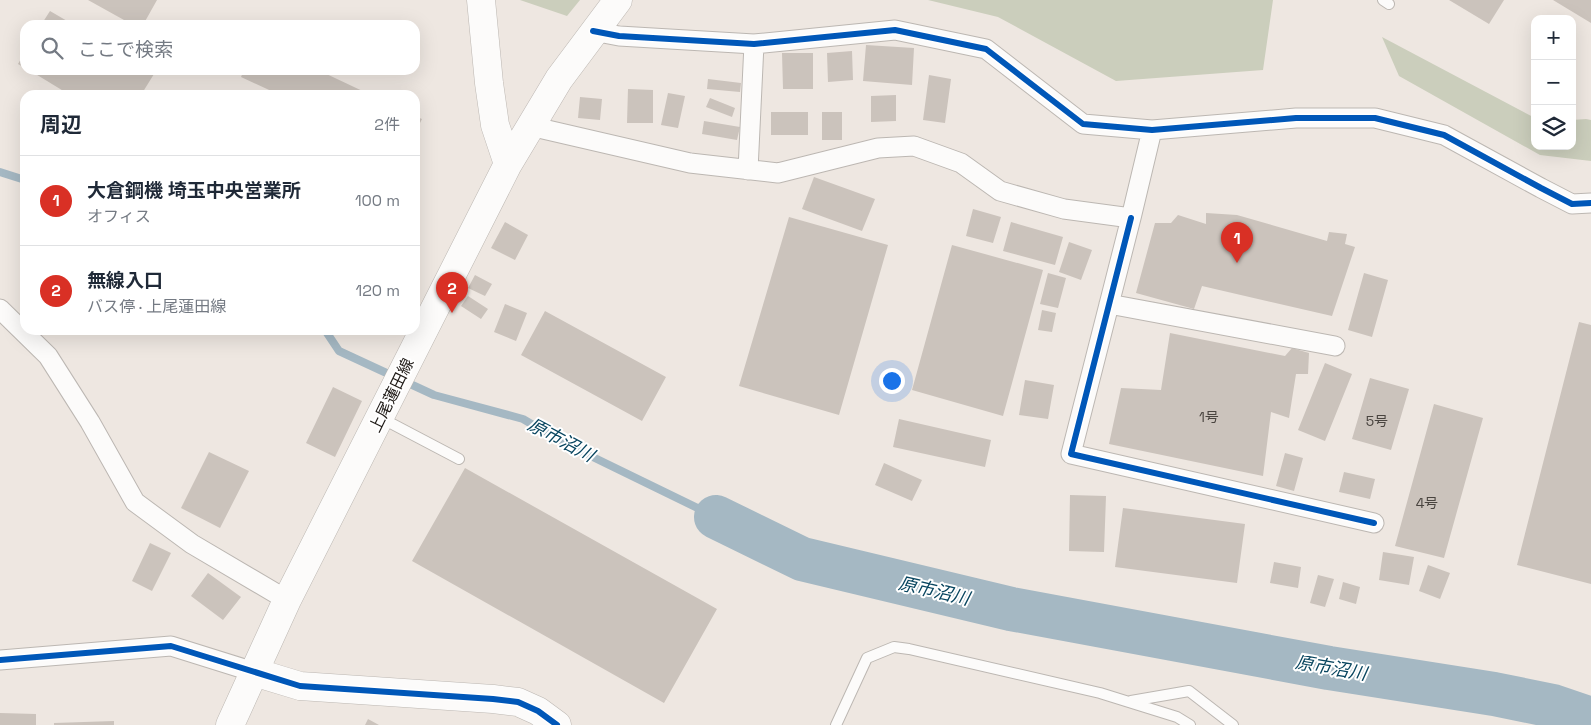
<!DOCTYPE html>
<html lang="ja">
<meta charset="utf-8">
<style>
body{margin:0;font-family:"Space Grotesk","Noto Sans JP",sans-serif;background:#f2f2f3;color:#1f2937}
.controls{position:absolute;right:15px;top:15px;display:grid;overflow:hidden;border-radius:10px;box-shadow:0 5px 20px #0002}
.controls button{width:45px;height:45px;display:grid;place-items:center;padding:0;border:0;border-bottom:1px solid #e0e1e3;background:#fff;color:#1f2937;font:25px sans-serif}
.you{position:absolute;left:891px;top:380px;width:18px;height:18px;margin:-12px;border:4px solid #fff;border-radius:50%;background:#1a73e8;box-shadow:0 0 0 8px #1a73e833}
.badge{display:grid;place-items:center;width:32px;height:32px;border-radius:50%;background:#d93025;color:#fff;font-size:16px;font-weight:700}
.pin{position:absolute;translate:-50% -41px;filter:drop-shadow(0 1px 2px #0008)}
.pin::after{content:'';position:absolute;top:26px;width:18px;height:15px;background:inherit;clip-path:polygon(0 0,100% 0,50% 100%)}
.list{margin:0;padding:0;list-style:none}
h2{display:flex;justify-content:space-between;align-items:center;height:65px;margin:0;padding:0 20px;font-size:21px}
h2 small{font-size:16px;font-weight:400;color:#747a83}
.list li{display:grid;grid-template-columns:32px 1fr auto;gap:15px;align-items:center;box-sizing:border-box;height:90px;padding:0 20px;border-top:1px solid #e0e1e3}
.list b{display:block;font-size:19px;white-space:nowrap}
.list p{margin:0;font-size:16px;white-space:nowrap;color:#747a83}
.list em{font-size:16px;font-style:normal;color:#747a83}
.icon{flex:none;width:28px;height:28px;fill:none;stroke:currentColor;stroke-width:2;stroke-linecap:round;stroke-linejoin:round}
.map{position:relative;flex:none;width:1591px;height:725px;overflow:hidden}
.search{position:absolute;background:#fff;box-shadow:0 5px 20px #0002;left:20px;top:20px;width:400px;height:55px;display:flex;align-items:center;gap:12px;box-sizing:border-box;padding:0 18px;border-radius:15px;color:#747a83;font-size:19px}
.panel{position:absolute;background:#fff;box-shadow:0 5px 20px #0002;left:20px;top:90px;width:400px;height:245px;border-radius:15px}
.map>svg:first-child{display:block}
.forest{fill:#cbcebc}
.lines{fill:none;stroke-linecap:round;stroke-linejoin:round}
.stream{stroke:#a5b8c3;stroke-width:8}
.river{stroke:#a5b8c3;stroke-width:44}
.building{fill:#cbc3bc}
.lane-casing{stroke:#bcb7b2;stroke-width:12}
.street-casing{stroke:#bcb7b2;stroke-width:21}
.secondary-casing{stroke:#bcb7b2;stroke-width:29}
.lane{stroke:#fcfbfa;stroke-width:10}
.street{stroke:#fcfbfa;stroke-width:19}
.secondary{stroke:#fcfbfa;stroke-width:28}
.cycleway-casing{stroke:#fff;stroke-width:9}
.cycleway{stroke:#0057b8;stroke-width:6}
.labels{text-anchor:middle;stroke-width:4;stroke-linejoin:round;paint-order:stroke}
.number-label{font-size:14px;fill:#49443f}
.street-label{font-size:16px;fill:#1e1915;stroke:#fff}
.water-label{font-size:18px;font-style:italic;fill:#08455f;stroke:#fff}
</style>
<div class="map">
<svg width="1591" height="725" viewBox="0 0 1591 725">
<rect width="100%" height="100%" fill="#eee7e1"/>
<path class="forest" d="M 520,0 L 580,0 L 567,16 Z
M 928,0 L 1273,0 L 1263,70 L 1116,81 L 998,17 Z
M 1382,37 L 1535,118 L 1535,146 L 1572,146 L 1572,120 L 1586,119 L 1591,120 L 1591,161 L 1540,155 L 1399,76 Z"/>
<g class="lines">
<path class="stream" d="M 0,172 L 25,180
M 325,330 L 339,351 L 434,395 L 523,419 L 562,442 L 716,517"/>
<path class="river" d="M 716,517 L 802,559 L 1011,609 L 1329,668 L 1494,694 L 1553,706 L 1591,719"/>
</g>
<path class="building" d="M 88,0 L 157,0 L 143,25 L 133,25 Z
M 1449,0 L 1504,0 L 1489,24 Z
M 1553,0 L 1591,0 L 1591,23 Z
M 50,11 L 74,25 L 41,25 Z
M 866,45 L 914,48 L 912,85 L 863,81 Z
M 852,51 L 853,80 L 828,82 L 827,53 Z
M 25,52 L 25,68 L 18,64 Z
M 782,53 L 813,53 L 813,89 L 783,89 Z
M 29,70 L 147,70 L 154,74 L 141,95 L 70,95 Z
M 244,70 L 318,70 L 371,95 L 280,95 L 241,77 Z
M 929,75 L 951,79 L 945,123 L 923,120 Z
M 708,79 L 741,83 L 740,92 L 707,89 Z
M 628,89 L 653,90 L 653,123 L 627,123 Z
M 668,93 L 685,96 L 678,128 L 661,125 Z
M 896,95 L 896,121 L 871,122 L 871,96 Z
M 580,97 L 602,99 L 600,120 L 578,118 Z
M 710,98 L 735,108 L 732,117 L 706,107 Z
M 771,112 L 808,112 L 808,135 L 771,135 Z
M 822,112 L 842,112 L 842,140 L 822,140 Z
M 415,116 L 422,119 L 415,133 Z
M 704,121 L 740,127 L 737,140 L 702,134 Z
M 814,177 L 875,199 L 862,231 L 802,209 Z
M 973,209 L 1001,217 L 993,243 L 966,236 Z
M 1206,213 L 1237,215 L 1327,241 L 1329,232 L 1347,234 L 1345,244 L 1355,247 L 1332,316 L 1202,286 L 1194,309 L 1136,293 L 1155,223 L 1171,223 L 1178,215 L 1206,224 Z
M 789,217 L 888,245 L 839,415 L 739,386 Z
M 505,222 L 528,235 L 515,260 L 491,248 Z
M 1011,222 L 1063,237 L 1055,265 L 1003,251 Z
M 1069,242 L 1092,250 L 1081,280 L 1059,272 Z
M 952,245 L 1043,270 L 1003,416 L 912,390 Z
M 1048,273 L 1066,278 L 1058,308 L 1040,304 Z
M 1364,273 L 1388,280 L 1372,337 L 1348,330 Z
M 475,275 L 492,284 L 485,296 L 468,288 Z
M 468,296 L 488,309 L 481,319 L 461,306 Z
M 505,304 L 527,313 L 516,341 L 494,332 Z
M 1042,310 L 1056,313 L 1052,332 L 1038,330 Z
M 545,311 L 666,377 L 642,421 L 521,355 Z
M 1579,322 L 1591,325 L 1591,584 L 1517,565 Z
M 1170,333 L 1285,356 L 1292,348 L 1309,353 L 1308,374 L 1296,374 L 1289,418 L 1271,412 L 1263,476 L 1109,444 L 1121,388 L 1161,390 Z
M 1325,363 L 1352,374 L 1325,441 L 1298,430 Z
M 1370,378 L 1409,389 L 1391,450 L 1352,439 Z
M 1025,380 L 1054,385 L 1048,419 L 1019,415 Z
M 333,387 L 362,401 L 335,457 L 306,443 Z
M 1434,404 L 1483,418 L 1444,558 L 1395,546 Z
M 899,419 L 991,440 L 985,467 L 893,447 Z
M 209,452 L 249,471 L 220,528 L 181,508 Z
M 1285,453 L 1303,458 L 1294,491 L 1276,486 Z
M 884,463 L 922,480 L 912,501 L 875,485 Z
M 465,468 L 717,609 L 664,703 L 412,561 Z
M 1344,472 L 1375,479 L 1370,499 L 1339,492 Z
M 1070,495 L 1106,496 L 1104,552 L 1069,551 Z
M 1123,508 L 1245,524 L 1237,583 L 1115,567 Z
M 150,543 L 171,553 L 152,591 L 132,581 Z
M 1383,552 L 1414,557 L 1409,585 L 1379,580 Z
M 1274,562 L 1301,567 L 1298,588 L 1270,583 Z
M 1428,565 L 1450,573 L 1440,599 L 1419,591 Z
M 208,573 L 241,597 L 223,620 L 191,596 Z
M 1318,575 L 1334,579 L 1325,607 L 1310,603 Z
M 1343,582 L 1360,587 L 1356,604 L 1339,599 Z
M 0,713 L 36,714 L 36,725 L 0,725 Z
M 368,719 L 379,725 L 365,725 Z
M 114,721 L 114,725 L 54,725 L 54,723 Z"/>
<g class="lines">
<defs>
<path id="lane" d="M 1383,0 L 1389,4
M 381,418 L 459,459
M 1131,701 L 1189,691 L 1233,725
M 836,725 L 867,658 L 894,647 L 909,649 L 1100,693 L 1177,717 L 1190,725"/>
<path id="street" d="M 593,31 L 619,36 L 754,44 L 895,30 L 986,49 L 1083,124 L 1152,130 L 1296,118 L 1375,118 L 1444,135 L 1541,188 L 1572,204 L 1591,203
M 530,126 L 690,163 L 778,173 L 878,148 L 914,146 L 961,163 L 1000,191 L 1064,209 L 1131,218 L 1152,130
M 748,170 L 754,44
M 1131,218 L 1071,454 L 1374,523
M 1109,304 L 1335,346
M 0,309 L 48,356 L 90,422 L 135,502 L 192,544 L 287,600
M 0,660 L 171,646 L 254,672"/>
<path id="secondary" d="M 481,0 L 489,83 L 495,125 L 508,164
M 254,672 L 300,686 L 493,699 L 518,702 L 538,711 L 557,725
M 230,725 L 287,600 L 508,164 L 559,79 L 618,0"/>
</defs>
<use href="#lane" class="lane-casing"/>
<use href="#street" class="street-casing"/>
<use href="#secondary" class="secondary-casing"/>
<use href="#lane" class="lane"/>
<use href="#street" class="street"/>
<use href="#secondary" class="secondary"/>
<defs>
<path id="cycleway" d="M 593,31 L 619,36 L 754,44 L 895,30 L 986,49 L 1083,124 L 1152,130 L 1296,118 L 1375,118 L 1444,135 L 1541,188 L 1572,204 L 1591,203
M 1131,218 L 1071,454 L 1374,523
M 0,660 L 171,646 L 300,686 L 493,699 L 518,702 L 538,711 L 557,725"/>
</defs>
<use href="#cycleway" class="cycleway-casing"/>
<use href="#cycleway" class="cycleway"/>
</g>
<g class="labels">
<g class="number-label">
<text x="1209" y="422">1号</text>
<text x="1377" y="426">5号</text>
<text x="1427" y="508">4号</text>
</g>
<g class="street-label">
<text transform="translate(391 395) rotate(-64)" y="6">上尾蓮田線</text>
</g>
<g class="water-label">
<text transform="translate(561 440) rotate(28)" y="6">原市沼川</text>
<text transform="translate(934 591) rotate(13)" y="6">原市沼川</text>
<text transform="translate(1331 668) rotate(10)" y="6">原市沼川</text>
</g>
</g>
</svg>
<div class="controls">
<button>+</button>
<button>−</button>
<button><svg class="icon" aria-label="layers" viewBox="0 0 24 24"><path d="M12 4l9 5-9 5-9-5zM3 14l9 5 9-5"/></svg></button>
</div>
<div class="you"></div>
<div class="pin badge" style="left:1237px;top:263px">1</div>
<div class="pin badge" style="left:452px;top:313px">2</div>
<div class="search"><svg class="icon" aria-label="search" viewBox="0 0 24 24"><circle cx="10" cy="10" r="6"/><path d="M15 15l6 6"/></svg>ここで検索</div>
<section class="panel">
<h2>周辺<small>2件</small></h2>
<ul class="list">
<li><span class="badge">1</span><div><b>大倉鋼機 埼玉中央営業所</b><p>オフィス</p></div><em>100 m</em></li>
<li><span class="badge">2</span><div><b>無線入口</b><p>バス停 · 上尾蓮田線</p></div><em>120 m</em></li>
</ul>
</section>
</div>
